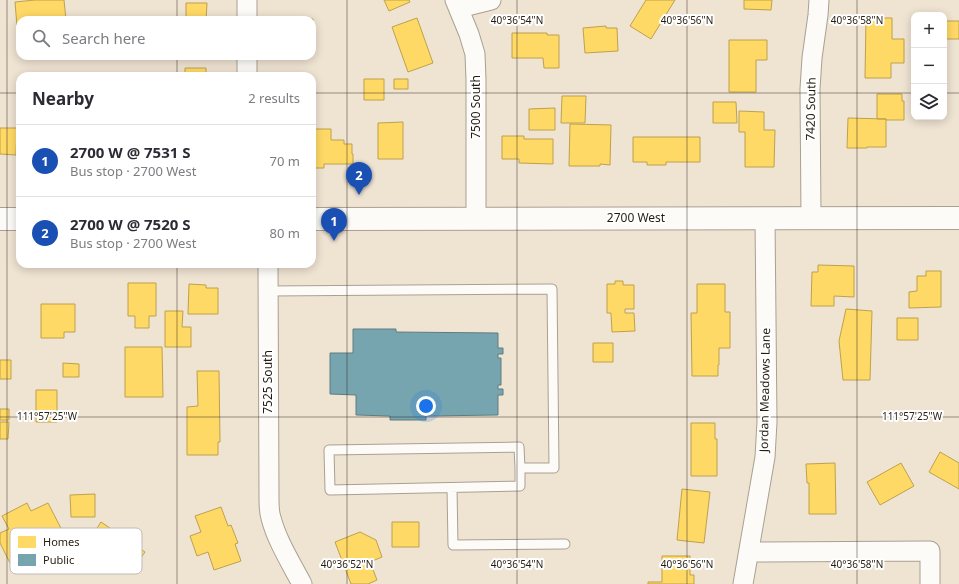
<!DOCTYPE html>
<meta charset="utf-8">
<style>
body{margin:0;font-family:"Noto Sans",sans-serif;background:#f2f2f3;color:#2b2b33}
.controls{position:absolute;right:12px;top:12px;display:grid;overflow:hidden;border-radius:8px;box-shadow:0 2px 10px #0003}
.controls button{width:36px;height:36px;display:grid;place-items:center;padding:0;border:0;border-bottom:1px solid #e1e1e2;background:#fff;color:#2b2b33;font:20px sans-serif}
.you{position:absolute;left:426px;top:406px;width:14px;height:14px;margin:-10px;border:3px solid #fff;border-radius:50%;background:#1a73e8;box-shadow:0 0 0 6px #1a73e833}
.badge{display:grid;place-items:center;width:26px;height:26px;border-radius:50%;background:#6c6255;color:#fff;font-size:13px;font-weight:700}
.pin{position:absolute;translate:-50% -33px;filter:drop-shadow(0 1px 2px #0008)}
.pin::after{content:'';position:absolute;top:21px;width:14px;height:12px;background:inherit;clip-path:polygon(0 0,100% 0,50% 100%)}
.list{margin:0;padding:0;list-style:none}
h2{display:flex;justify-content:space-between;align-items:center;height:52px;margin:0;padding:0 16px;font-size:17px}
h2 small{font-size:13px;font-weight:400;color:#7c7c81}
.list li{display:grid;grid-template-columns:26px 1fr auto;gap:12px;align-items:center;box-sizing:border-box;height:72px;padding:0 16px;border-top:1px solid #e1e1e2}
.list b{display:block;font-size:15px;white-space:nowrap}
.list p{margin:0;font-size:13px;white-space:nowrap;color:#7c7c81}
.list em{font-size:13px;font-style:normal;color:#7c7c81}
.icon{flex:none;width:22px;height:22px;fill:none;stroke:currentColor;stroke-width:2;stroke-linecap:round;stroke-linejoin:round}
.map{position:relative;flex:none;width:959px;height:584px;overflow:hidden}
.search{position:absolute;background:#fff;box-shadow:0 2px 10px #0003;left:16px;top:16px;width:300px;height:44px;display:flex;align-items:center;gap:10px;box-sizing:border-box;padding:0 14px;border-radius:12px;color:#7c7c81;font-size:15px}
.panel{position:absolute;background:#fff;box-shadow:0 2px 10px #0003;left:16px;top:72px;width:300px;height:196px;border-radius:12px}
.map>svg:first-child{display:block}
.homes{fill:#ffd966;stroke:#bea14c}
.public{fill:#76a5af;stroke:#5e7c80}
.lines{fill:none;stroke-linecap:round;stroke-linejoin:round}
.lane-casing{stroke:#a9a093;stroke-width:11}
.street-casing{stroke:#a9a093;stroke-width:21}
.secondary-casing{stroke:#a9a093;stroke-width:24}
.lane{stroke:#fdfbf8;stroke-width:9}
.street{stroke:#fdfbf8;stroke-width:19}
.secondary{stroke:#fdfbf8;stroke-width:22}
.ticks{fill:none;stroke:#251d11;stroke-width:1;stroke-opacity:0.45}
.labels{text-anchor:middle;stroke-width:4;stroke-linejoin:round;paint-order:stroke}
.street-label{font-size:12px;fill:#251d11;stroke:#fff}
.key{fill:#fff;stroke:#bebbb8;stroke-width:1}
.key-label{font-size:11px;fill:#251d11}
.ticks-label{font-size:10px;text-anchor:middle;fill:#251d11;stroke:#fff;stroke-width:4;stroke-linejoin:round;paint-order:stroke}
</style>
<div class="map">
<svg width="959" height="584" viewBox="0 0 959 584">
<rect width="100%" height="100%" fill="#efe3d2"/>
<path class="homes" d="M 35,0 L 64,0 L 66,20 L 20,20 L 20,25 L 17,26 L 15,2 Z
M 384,0 L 409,0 L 410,2 L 389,11 Z
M 646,0 L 675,0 L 651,39 L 630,26 Z
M 744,0 L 772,0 L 771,10 L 744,9 Z
M 186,3 L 207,3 L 206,20 L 186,20 Z
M 417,18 L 433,63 L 408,72 L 392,27 Z
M 866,18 L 892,18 L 892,39 L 904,39 L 904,63 L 891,63 L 891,78 L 865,78 Z
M 287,19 L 313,19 L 313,55 L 312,20 L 287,20 Z
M 944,21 L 959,21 L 959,39 L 944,39 Z
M 606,26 L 606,28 L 617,28 L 618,51 L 585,53 L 583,28 Z
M 512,33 L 547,33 L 547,35 L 559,35 L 559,68 L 544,68 L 543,58 L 512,58 Z
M 729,40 L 767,40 L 767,60 L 756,60 L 756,92 L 729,92 Z
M 185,68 L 206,68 L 206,76 L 185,76 Z
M 364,79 L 384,79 L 384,100 L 364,100 Z
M 394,79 L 408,79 L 408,89 L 394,89 Z
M 877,94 L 902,94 L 902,101 L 904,101 L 904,120 L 886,120 L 886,119 L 877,119 Z
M 562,96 L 586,96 L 585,123 L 561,123 Z
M 713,102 L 736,102 L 737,123 L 713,123 Z
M 555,108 L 555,130 L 529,130 L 529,109 Z
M 739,111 L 764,112 L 764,130 L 775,130 L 774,167 L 745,167 L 745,132 L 739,132 Z
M 848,118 L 886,119 L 886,147 L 867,147 L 867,148 L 847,148 Z
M 403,122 L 403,159 L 378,159 L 378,123 Z
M 570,124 L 611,125 L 610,165 L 600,164 L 600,166 L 569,166 Z
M 0,128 L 17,128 L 16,155 L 0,154 Z
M 312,129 L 331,129 L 331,140 L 344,140 L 344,144 L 352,144 L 352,154 L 353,154 L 353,164 L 324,164 L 324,168 L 312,168 Z
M 502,136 L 524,136 L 524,139 L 553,139 L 553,164 L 519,163 L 519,159 L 502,159 Z
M 633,137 L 700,137 L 700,162 L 666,162 L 666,165 L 647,165 L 647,162 L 633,162 Z
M 818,265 L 854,266 L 854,297 L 834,296 L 834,306 L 811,306 L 812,272 L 818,272 Z
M 926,271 L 941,271 L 941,307 L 909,308 L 909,292 L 917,291 L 917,276 L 926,276 Z
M 615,281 L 623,281 L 623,285 L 634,285 L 634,309 L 625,309 L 625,313 L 634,313 L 635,331 L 612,332 L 611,313 L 607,313 L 607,284 L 615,284 Z
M 128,283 L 156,283 L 156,316 L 149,316 L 149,328 L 135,328 L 135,316 L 128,316 Z
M 189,284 L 206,285 L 206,288 L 218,288 L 218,314 L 188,314 Z
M 697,284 L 725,284 L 725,312 L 730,312 L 730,348 L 719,348 L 719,365 L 718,365 L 718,376 L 692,376 L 691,313 L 697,313 Z
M 41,304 L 75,304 L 75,332 L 64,332 L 64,338 L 41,338 Z
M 846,309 L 872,311 L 870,380 L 843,380 L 839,341 Z
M 165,311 L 183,311 L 182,327 L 191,327 L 191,347 L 165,347 Z
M 897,318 L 918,318 L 918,340 L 897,340 Z
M 593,343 L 613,343 L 613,362 L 593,362 Z
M 125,347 L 162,347 L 163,397 L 125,397 Z
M 0,360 L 11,360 L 11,379 L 0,379 Z
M 63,363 L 79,364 L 79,377 L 63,377 Z
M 197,371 L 219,371 L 220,442 L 218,442 L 218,455 L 187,455 L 187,407 L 198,406 Z
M 36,390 L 57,390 L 57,422 L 36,422 Z
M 0,409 L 9,409 L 9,420 L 0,420 Z
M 0,422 L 9,422 L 8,439 L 0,439 Z
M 691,423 L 715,423 L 715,439 L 717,439 L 717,476 L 691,476 Z
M 940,452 L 959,463 L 959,489 L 929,472 Z
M 835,463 L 836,514 L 809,514 L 809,483 L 807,483 L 806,464 Z
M 901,463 L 914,486 L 880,505 L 867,482 Z
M 682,489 L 710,492 L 704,543 L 677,540 Z
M 95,494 L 95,517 L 71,517 L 70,495 Z
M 27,503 L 31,511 L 48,503 L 66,538 L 11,565 L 0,543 L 0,533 L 9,529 L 2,516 Z
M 221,507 L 228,526 L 231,525 L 238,543 L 235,544 L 241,561 L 214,570 L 208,552 L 197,556 L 190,536 L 201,532 L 195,516 Z
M 101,522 L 145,552 L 130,574 L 86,545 Z
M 392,522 L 419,522 L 419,547 L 392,547 Z
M 360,532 L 376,540 L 382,557 L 370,562 L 377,580 L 368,584 L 351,584 L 335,542 Z
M 662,556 L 690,556 L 690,575 L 694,575 L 694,584 L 648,584 L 648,582 L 662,582 Z"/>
<path class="public" d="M 353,329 L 396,329 L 396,332 L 498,333 L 498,348 L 503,348 L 503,354 L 498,354 L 498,358 L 501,358 L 501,385 L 498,385 L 498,389 L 503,389 L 503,395 L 498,395 L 498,415 L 426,416 L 426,420 L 390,420 L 390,416 L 356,415 L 356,395 L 330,394 L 330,353 L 353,353 Z"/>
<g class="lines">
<defs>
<path id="lane" d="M 268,291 L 552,289 L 554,468 L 520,468 L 519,447 L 329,450 L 330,490 L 520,486 L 520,468
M 452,488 L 453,545 L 565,544"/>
<path id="street" d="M 247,0 L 247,20
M 455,0 L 469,34 L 475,54 L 476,80 L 476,218
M 459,8 L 491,0
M 247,56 L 247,76
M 811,218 L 810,89 L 812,58 L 818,15 L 819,0
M 268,264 L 269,499 C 269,505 269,512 271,518 C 277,541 291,563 302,584
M 749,552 L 930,551 L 930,584
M 743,584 L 765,457 L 767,422 L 765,218"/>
<path id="secondary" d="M 0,219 L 20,219
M 312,219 L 959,218"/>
</defs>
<use href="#lane" class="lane-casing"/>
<use href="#street" class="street-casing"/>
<use href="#secondary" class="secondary-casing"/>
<use href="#lane" class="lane"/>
<use href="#street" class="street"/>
<use href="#secondary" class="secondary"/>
</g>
<path class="ticks" d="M 7,0 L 7,584M 177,0 L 177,20M 347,0 L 347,584M 517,0 L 517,584M 687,0 L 687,584M 857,0 L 857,584M 177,56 L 177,76M 0,93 L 20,93M 312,93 L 914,93M 944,93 L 959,93M 177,264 L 177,584M 0,417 L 959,417"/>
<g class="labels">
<g class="street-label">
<text transform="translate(476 107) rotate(-90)" y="4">7500 South</text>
<text transform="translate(811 109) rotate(-89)" y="4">7420 South</text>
<text x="636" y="222">2700 West</text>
<text transform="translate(268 382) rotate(-90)" y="4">7525 South</text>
<text transform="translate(765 390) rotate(-89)" y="4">Jordan Meadows Lane</text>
</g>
</g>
<rect x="10" y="528" width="132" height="46" rx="6" class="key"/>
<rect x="18" y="536" width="18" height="12" fill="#ffd966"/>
<rect x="18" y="554" width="18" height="12" fill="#76a5af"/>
<g class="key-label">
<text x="43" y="546">Homes</text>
<text x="43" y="564">Public</text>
</g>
<g class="ticks-label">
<text x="517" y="24">40°36'54"N</text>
<text x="687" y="24">40°36'56"N</text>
<text x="857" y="24">40°36'58"N</text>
<text x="912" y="420">111°57'25"W</text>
<text x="47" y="420">111°57'25"W</text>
<text x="347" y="568">40°36'52"N</text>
<text x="517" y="568">40°36'54"N</text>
<text x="687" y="568">40°36'56"N</text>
<text x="857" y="568">40°36'58"N</text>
</g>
</svg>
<div class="controls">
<button>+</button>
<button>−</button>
<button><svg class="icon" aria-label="layers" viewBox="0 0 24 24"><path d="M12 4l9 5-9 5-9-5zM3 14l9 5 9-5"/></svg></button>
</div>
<div class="you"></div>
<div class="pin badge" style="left:334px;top:241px;background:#1a4fb4">1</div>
<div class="pin badge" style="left:359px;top:195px;background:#1a4fb4">2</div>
<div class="search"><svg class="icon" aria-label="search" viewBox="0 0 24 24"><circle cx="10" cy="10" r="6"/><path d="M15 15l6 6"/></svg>Search here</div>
<section class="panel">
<h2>Nearby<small>2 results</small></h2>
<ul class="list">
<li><span class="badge" style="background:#1a4fb4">1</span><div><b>2700 W @ 7531 S</b><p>Bus stop · 2700 West</p></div><em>70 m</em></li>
<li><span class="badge" style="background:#1a4fb4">2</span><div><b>2700 W @ 7520 S</b><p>Bus stop · 2700 West</p></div><em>80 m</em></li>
</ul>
</section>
</div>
